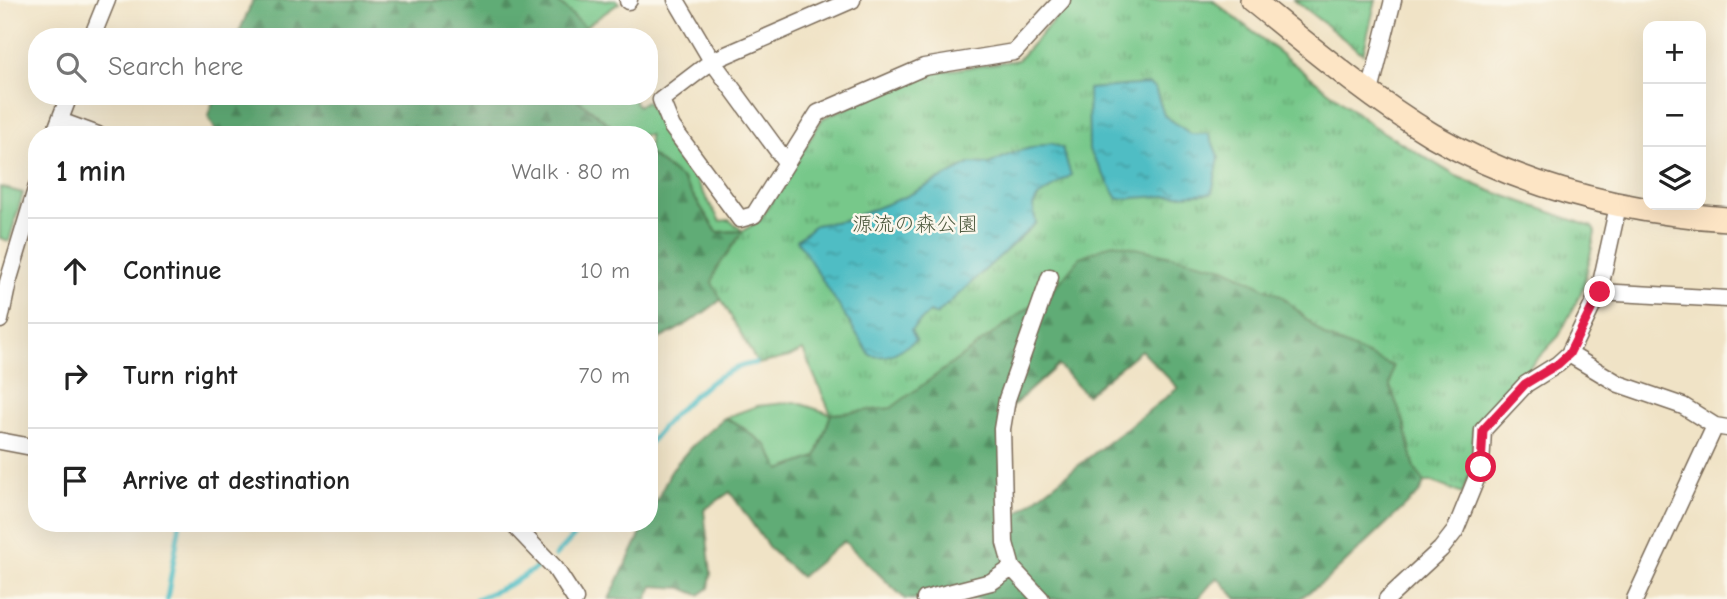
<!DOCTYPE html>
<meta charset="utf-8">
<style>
body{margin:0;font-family:"Comic Neue","Klee One",sans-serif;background:#f2f2f2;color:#222}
.controls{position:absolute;right:21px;top:21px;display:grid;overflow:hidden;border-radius:14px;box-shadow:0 7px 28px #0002}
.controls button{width:63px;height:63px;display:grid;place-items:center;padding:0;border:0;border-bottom:2px solid #e0e0e0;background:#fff;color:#222;font:35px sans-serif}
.stop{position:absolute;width:21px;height:21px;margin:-16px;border:5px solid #e11d48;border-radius:50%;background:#fff}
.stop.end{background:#e11d48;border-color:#fff;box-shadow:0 2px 7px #0008}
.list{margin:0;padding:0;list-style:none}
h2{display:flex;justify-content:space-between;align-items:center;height:91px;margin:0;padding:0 28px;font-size:30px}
h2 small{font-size:23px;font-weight:400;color:#767676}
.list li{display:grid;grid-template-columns:46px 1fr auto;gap:21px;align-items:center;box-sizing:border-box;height:105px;padding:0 28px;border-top:2px solid #e0e0e0}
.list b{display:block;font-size:26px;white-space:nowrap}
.list em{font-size:23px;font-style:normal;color:#767676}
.icon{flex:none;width:38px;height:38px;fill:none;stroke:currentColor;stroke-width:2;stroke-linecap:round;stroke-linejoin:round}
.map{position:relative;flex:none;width:1727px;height:599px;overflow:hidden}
.search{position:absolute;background:#fff;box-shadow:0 7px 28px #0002;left:28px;top:28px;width:630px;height:77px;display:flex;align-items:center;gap:18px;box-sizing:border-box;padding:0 24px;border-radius:28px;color:#767676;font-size:26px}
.panel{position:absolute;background:#fff;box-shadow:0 7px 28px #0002;left:28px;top:126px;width:630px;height:406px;border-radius:28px}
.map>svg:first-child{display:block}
.grass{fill:#77c88a;stroke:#597954;stroke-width:2}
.forest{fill:url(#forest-firs);stroke:#4e6b4a;stroke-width:2;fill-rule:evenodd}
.park{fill:url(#park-tufts);stroke:#597954;stroke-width:2}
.water{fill:url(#water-ripples);stroke:#457471;stroke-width:2}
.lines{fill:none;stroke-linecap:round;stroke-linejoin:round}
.stream{stroke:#4fbdc4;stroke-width:5}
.street-casing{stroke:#7a6b59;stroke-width:19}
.secondary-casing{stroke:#7a6b59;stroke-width:26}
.street{stroke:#fff;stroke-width:16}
.secondary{stroke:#fde5c5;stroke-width:23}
.route{stroke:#e11d48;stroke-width:9}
.labels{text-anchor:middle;stroke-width:5;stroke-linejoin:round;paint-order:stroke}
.park-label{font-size:21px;fill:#4d593e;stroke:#fbf7ec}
</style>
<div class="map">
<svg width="1727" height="599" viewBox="0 0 1727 599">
<defs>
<pattern id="forest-firs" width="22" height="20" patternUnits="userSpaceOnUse" patternTransform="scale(1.75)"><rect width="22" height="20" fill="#61ac76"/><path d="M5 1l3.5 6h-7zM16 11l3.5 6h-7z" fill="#518c60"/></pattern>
<pattern id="park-tufts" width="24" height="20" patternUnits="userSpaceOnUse" patternTransform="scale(1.75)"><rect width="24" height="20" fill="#77c88a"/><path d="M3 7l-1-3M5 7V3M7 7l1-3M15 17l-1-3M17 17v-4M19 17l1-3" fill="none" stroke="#63a370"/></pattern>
<pattern id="water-ripples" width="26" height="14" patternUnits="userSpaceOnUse" patternTransform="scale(1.75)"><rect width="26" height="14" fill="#4fbdc4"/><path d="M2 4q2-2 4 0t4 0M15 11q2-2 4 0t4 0" fill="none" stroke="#439a9f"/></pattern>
</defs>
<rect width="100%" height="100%" fill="#fbf7ec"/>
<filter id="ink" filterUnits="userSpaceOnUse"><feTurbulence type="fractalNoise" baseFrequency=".0143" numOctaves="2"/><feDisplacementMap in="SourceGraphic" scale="14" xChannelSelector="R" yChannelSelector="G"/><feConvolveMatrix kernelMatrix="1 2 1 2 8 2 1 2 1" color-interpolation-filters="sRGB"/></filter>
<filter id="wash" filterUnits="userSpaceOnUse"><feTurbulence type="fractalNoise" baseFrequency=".00686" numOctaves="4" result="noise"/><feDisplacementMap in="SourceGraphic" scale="28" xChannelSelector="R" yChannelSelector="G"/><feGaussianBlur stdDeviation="1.57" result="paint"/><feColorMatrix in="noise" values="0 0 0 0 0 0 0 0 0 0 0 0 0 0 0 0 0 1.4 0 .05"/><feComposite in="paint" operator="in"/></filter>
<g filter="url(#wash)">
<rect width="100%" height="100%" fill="#f0e3c6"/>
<path class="grass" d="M 556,0 L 616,0 L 619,3 L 585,27 L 591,37 L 572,37 L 584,28 Z
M 573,96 L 631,96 L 638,106 L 646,101 L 690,165 L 697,182 L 720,221 L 729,220 L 743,231 L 717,232 L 683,180 L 649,154 L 649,135 L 623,135 Z
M 0,187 L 23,193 L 9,241 L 0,238 Z
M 795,402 L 831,414 L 816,457 L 780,471 L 767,446 L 738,424 L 724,418 L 757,406 Z"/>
<path class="forest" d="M 253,0 L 556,0 L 585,27 L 572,37 L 237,37 Z
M 1072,0 L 1212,0 L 1373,126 L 1456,176 L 1488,190 L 1592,227 L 1595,232 L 1583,289 L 1546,322 L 1225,267 L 1283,297 L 1326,337 L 1393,366 L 1390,387 L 1405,425 L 1415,469 L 1425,482 L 1419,493 L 1329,578 L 1299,599 L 1237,599 L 1217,577 L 1198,599 L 905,599 L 844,541 L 801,577 L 770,549 L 730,492 L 704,510 L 711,573 L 709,588 L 699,595 L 682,588 L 653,586 L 647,599 L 609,599 L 646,523 L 649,523 L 649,517 L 672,469 L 691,447 L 724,418 L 738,424 L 767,446 L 780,470 L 816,457 L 831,414 L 891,408 L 765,264 C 728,294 693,326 649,343 L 649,154 L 683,180 L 717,232 L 743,231 L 760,220 L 823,118 L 925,74 L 1018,60 ZM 1141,350 L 1178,388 L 1011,518 L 1010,408 L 1058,365 L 1086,395 Z
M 215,96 L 573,96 L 623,135 L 218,135 L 208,116 Z"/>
<path class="park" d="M 1072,0 L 1212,0 L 1373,126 L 1456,176 L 1488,190 L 1592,227 L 1595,232 L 1583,289 L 1559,336 L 1473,426 L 1472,467 L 1462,494 L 1433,482 L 1425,482 L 1415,469 L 1405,425 L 1390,386 L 1393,366 L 1326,337 L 1283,297 L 1225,268 L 1114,243 L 1080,257 L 1054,289 L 891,408 L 831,414 L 803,350 L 789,357 L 758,364 L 712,283 L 716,270 L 743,231 L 760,220 L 823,118 L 925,74 L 1018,60 Z
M 1294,0 L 1376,0 L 1363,54 Z"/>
<path class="water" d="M 1148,84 L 1155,88 L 1164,115 L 1191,134 L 1209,134 L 1219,158 L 1212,193 L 1118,199 L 1089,150 L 1088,89 Z
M 1051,143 L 1062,148 L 1071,175 L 1038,197 L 1033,206 L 1036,223 L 936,315 L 930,312 L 911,330 L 916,340 C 902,349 888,361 870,355 L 797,240 L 815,225 L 846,220 L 907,196 L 971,163 L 989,164 L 1015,152 Z"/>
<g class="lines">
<path class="stream" d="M 649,444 C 674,412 714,369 755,363
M 555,556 L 586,523
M 167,599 L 180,523
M 476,599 L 509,585 L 541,565"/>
</g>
</g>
<g filter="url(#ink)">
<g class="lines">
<defs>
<path id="street" d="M 676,0 L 712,61 L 786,162
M 852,0 L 712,61 L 661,100 L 672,127 L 740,219 L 754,215 L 818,113 L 924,67 L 1014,52 L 1062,0
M 628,1 L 629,0
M 92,37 L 107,0
M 1370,92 L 1393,0
M 60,121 L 98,135
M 54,135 L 69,96
M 1599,292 L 1727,299
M 0,320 L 8,282 L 37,186
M 1569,354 L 1619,384 L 1683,406 L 1715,426 L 1727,428
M 0,441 L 37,448
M 512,523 L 555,568 L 575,599
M 925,599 L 991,582 L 1012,568
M 1041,599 L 1012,568 L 1005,543 L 1002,429 L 1007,399 L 1050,277
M 1387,599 L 1441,549 L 1455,531 L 1481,467 L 1483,430 L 1526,384 L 1558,364 L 1569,354 L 1599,292 L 1618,206
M 1635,599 L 1715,426"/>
<path id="secondary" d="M 1252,0 C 1309,46 1369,97 1432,135 C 1523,188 1623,212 1727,219"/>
</defs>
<use href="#street" class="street-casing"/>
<use href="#secondary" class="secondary-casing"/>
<use href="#street" class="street"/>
<use href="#secondary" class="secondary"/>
</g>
</g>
<g class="lines" filter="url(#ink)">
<path class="route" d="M 1481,467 L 1483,430 L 1525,384 L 1558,364 L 1569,354 L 1600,292"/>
</g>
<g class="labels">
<g class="park-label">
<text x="915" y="231">源流の森公園</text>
</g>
</g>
</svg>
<div class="controls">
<button>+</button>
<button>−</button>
<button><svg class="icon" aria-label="layers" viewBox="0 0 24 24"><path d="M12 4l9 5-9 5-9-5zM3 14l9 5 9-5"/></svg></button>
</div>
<div class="stop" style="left:1481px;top:467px"></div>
<div class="stop end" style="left:1600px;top:292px"></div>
<div class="search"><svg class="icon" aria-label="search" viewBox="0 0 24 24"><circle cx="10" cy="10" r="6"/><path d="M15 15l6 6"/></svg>Search here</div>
<section class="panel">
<h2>1 min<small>Walk · 80 m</small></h2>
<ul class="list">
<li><svg class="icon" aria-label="ahead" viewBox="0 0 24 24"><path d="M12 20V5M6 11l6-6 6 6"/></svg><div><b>Continue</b></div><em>10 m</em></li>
<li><svg class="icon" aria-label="right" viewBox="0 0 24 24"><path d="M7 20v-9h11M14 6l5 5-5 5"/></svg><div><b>Turn right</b></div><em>70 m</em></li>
<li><svg class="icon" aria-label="arrive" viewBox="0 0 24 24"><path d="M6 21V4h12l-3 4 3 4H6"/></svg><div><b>Arrive at destination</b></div></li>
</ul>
</section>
</div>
